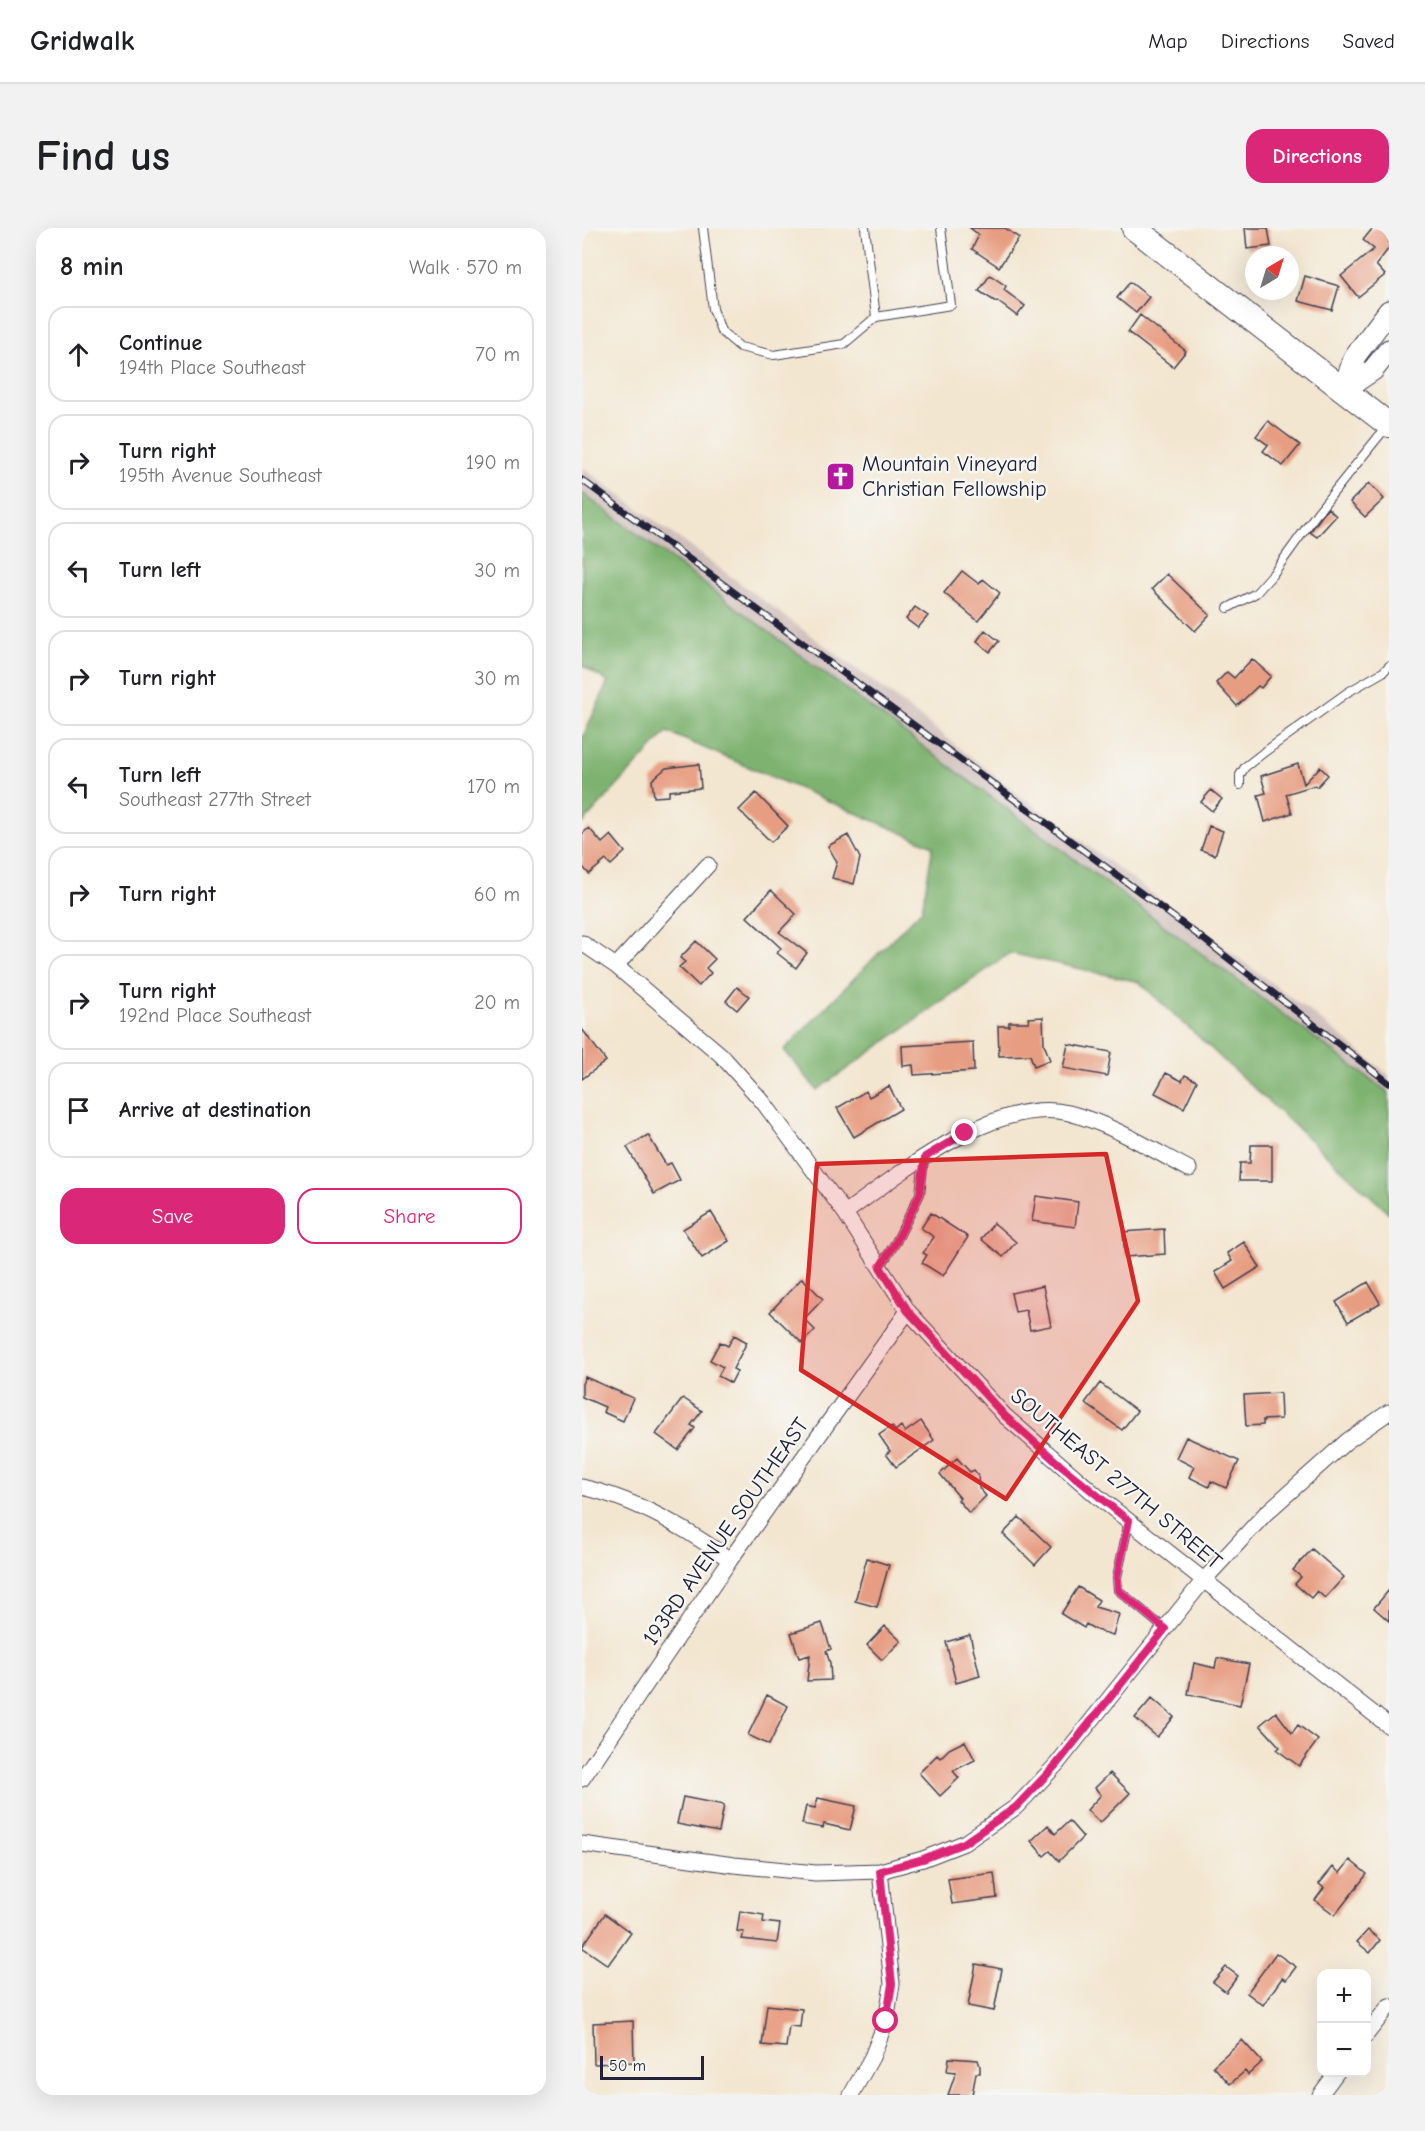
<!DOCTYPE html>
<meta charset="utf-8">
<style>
body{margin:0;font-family:"Comic Neue",sans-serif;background:#f2f2f2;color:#202124}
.controls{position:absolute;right:18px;bottom:18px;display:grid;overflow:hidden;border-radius:12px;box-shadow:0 6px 24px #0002}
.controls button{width:54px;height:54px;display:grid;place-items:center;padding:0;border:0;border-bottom:2px solid #e0e0e0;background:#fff;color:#202124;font:30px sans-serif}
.compass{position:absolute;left:663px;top:18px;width:54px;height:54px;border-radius:50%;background:#fff;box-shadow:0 6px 24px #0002;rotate:38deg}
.scale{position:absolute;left:18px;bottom:15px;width:104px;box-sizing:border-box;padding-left:6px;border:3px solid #22223b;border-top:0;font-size:16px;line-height:21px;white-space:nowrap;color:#22223b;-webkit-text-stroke:4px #f6f6f2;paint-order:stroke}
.stop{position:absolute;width:18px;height:18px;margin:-14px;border:4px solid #db2777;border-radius:50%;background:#fff}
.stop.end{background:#db2777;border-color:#fff;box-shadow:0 2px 6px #0008}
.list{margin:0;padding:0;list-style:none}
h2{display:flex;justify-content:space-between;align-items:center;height:78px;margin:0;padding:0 24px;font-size:26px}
h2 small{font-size:20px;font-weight:400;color:#757577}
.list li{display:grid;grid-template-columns:39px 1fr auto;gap:18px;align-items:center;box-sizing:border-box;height:96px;margin:0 12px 12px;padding:0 12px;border:2px solid #e0e0e0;border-radius:18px}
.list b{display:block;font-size:22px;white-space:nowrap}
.list p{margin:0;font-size:20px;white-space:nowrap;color:#757577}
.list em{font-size:20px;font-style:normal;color:#757577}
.actions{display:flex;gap:12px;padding:18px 24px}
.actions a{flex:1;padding:14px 0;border:2px solid #db2777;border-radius:18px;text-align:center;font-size:21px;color:#db2777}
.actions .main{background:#db2777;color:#fff}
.icon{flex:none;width:33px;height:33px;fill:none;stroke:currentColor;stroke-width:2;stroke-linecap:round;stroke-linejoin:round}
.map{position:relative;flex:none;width:807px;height:1867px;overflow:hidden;border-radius:18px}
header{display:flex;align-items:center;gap:36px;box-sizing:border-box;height:84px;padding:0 30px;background:#fff;border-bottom:2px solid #e0e0e0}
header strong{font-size:28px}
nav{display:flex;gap:33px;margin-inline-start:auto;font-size:21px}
.intro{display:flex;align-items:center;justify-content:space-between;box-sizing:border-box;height:144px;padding:0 36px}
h1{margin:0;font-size:42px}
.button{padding:15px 27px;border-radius:18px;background:#db2777;color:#fff;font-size:21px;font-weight:700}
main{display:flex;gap:36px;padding:0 36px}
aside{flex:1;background:#fff;border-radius:18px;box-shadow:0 6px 24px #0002}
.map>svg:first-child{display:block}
.industrial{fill:#d0c0bc}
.forest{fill:#7eb26f;stroke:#506a55;stroke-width:1.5}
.building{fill:#e79d82}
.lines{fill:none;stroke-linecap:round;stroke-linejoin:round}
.lane-casing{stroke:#413f51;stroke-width:10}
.street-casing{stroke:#413f51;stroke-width:17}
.secondary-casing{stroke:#413f51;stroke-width:23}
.primary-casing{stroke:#413f51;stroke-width:26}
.lane{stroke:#fff;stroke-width:8}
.street{stroke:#fff;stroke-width:15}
.secondary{stroke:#fff;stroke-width:21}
.primary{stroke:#fff;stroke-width:24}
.rail-casing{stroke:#22223b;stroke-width:7}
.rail{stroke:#f6f6f2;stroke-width:4.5;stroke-dasharray:14;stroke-linecap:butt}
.route{stroke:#db2777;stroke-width:8}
.marked{fill:#d62828;fill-opacity:0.2;stroke:#d62828;stroke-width:4.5;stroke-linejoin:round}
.labels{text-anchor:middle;stroke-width:5;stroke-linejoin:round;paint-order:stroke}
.poi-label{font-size:22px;fill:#22223b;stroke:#f6f6f2;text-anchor:start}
.street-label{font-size:22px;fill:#22223b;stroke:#f6f6f2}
</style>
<header>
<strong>Gridwalk</strong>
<nav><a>Map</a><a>Directions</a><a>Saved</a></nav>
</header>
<div class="intro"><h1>Find us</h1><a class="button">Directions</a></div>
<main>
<aside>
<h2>8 min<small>Walk · 570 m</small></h2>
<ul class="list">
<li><svg class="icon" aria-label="ahead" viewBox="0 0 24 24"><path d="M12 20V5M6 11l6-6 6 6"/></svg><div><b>Continue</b><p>194th Place Southeast</p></div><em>70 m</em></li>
<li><svg class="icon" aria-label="right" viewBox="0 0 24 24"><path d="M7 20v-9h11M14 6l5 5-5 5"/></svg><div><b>Turn right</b><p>195th Avenue Southeast</p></div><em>190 m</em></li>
<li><svg class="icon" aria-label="left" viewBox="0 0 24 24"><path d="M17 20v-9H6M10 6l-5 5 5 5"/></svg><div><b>Turn left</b></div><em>30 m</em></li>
<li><svg class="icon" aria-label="right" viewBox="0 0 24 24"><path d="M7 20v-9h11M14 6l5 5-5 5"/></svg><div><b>Turn right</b></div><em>30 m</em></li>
<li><svg class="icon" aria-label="left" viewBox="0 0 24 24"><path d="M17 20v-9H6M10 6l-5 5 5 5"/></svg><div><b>Turn left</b><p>Southeast 277th Street</p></div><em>170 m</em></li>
<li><svg class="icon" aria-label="right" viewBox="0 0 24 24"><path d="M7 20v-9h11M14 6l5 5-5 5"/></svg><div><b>Turn right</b></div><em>60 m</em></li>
<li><svg class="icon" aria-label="right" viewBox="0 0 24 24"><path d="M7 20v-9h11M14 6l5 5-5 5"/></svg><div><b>Turn right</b><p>192nd Place Southeast</p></div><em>20 m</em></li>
<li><svg class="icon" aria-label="arrive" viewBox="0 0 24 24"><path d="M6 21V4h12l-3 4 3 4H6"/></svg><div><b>Arrive at destination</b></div></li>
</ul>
<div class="actions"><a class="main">Save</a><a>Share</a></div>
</aside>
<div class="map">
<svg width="807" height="1867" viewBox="0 0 807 1867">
<rect width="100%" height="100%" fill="#f6f6f2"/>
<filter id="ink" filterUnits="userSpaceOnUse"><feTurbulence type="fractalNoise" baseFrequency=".0167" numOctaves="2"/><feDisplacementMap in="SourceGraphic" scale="12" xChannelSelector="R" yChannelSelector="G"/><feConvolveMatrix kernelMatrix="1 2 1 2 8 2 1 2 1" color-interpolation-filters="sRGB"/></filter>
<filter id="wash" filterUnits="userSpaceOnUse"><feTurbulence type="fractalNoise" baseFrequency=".008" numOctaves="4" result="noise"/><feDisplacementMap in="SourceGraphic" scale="24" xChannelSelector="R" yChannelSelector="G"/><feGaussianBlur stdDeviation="1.35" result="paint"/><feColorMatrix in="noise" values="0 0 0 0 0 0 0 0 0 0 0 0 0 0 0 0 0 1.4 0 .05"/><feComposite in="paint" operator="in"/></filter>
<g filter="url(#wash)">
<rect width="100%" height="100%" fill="#f3e6d0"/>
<path class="industrial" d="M 0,239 L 307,465 L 443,571 L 726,782 L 807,847 L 807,865 L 0,265 Z"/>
<path class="forest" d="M 0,265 L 807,865 L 807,985 L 557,754 L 428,725 L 235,862 L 202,822 L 340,681 L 351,618 L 85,504 L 0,596 L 0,511 L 26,454 L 0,437 Z"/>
<g id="blocks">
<path class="building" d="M 388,0 L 423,0 L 437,10 L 417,39 L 390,21 L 397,7 Z
M 663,0 L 686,0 L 689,18 L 665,21 Z
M 791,0 L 807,0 L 807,20 L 794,37 L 803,47 L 776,69 L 759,48 L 792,21 L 781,12 Z
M 408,47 L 424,58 L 422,62 L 443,78 L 435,88 L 415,73 L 414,74 L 397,63 Z
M 723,48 L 757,58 L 750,82 L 716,73 Z
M 548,54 L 567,69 L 554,85 L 535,70 Z
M 558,87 L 604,123 L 591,139 L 546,104 Z
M 686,193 L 718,217 L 701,238 L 681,223 L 686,217 L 674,208 Z
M 787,255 L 802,271 L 783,289 L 768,274 Z
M 746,280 L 754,288 L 735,309 L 728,304 Z
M 380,343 L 397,356 L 401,351 L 418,365 L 396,393 L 362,365 Z
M 585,346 L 628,387 L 613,403 L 570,361 Z
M 333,379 L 346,388 L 336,400 L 324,391 Z
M 403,402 L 417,413 L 408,424 L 395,413 Z
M 670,431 L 689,448 L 679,460 L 676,458 L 655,478 L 634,455 L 645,444 L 652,450 Z
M 117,536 L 119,560 L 87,563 L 87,568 L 72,569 L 70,552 L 84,540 Z
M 716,536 L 722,556 L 738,539 L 746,547 L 735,559 L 733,557 L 704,566 L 710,585 L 683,594 L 676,567 L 684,565 L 679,548 Z
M 629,562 L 640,571 L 630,583 L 619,574 Z
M 174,565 L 206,598 L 189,614 L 157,582 Z
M 627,598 L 641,603 L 633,627 L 619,622 Z
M 7,600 L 20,615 L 29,607 L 43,624 L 29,637 L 24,632 L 7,646 L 0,638 L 0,606 Z
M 266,607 L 278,630 L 272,656 L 250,650 L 255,634 L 246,618 Z
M 189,662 L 214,686 L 197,704 L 225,725 L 214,740 L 195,725 L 199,720 L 165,689 Z
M 114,713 L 133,731 L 124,740 L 129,745 L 117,758 L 97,739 L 103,734 L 98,730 Z
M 155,759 L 167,768 L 155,782 L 144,773 Z
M 461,789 L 462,816 L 468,832 L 452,838 L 448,827 L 417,828 L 416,798 L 427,798 L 427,794 L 447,794 L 446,790 Z
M 0,801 L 24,833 L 0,851 Z
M 391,814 L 392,843 L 332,847 L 331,837 L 321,838 L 320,818 Z
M 486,816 L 529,824 L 525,848 L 481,840 Z
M 584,845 L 600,853 L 603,847 L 615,853 L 602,880 L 573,865 Z
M 307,858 L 319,881 L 272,909 L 255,880 L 284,863 L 287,869 Z
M 66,907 L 84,937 L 89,935 L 98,952 L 72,966 L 45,919 Z
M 669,917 L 690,917 L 690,953 L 657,953 L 658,935 L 668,935 Z
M 454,968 L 496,974 L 493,999 L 450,993 Z
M 129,984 L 147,1013 L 120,1030 L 101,1001 Z
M 349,985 L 386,1009 L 361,1048 L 340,1035 L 345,1027 L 341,1025 L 352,1009 L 339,1000 Z
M 412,995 L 434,1014 L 421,1029 L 399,1011 Z
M 582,1001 L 583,1026 L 543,1029 L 541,1004 Z
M 662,1014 L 678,1039 L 643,1061 L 633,1044 L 650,1033 L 645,1025 Z
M 220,1050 L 241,1071 L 222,1091 L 233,1102 L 220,1115 L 188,1084 Z
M 786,1054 L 798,1075 L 766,1094 L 754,1074 Z
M 461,1058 L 469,1098 L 448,1102 L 444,1082 L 433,1084 L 429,1065 Z
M 152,1107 L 165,1114 L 151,1141 L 155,1143 L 149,1155 L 136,1148 L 141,1139 L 128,1132 L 138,1114 L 146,1118 Z
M 3,1149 L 51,1170 L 41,1193 L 21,1184 L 23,1179 L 0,1169 L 0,1156 Z
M 518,1155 L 555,1183 L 540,1202 L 503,1175 Z
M 698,1165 L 699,1191 L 681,1192 L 681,1197 L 664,1198 L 662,1167 Z
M 101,1170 L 120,1183 L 109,1197 L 113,1200 L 96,1222 L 74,1206 Z
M 339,1193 L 352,1212 L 314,1239 L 304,1226 L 308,1223 L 297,1207 L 310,1198 L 313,1203 L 319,1198 L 323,1204 Z
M 604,1209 L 657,1233 L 644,1260 L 629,1253 L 627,1259 L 607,1249 L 612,1239 L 594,1230 Z
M 375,1230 L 388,1244 L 392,1242 L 396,1247 L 397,1260 L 404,1268 L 387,1285 L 376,1272 L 378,1270 L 358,1246 Z
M 437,1289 L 469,1319 L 453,1337 L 421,1306 Z
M 730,1321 L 762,1349 L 743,1370 L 735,1363 L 729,1370 L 713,1356 L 719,1349 L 711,1342 Z
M 285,1330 L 307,1337 L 295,1379 L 273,1373 Z
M 496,1359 L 517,1372 L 513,1379 L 537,1386 L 531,1407 L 514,1402 L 504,1396 L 502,1400 L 479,1386 Z
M 807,1362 L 807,1393 L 792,1380 Z
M 240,1395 L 249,1421 L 244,1423 L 248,1435 L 249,1452 L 225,1453 L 228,1427 L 217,1430 L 209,1405 Z
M 303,1398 L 319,1413 L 300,1432 L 285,1417 Z
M 388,1407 L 398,1448 L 374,1455 L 364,1414 Z
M 635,1430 L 667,1436 L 658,1477 L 606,1466 L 612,1435 L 633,1440 Z
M 185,1467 L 206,1478 L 187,1517 L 166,1507 Z
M 570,1470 L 592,1489 L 575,1509 L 553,1490 Z
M 694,1484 L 710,1505 L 716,1497 L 736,1512 L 717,1538 L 695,1522 L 698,1519 L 678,1497 Z
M 383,1513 L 393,1532 L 371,1543 L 377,1550 L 358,1568 L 337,1545 L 355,1527 L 358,1530 L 367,1521 Z
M 528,1545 L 548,1565 L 518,1595 L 505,1582 L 519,1567 L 513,1560 Z
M 101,1569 L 142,1577 L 137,1604 L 95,1596 Z
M 236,1570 L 274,1578 L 268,1602 L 242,1596 L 241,1600 L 220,1596 L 224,1578 L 233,1580 Z
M 487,1593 L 501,1609 L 477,1633 L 468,1623 L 462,1628 L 449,1613 L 466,1597 L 473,1606 Z
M 768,1632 L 785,1646 L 753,1687 L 733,1672 L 742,1660 L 737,1656 L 751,1639 L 758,1645 Z
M 412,1645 L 415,1670 L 370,1676 L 366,1651 Z
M 158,1683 L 182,1687 L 181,1694 L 198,1696 L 195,1715 L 160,1711 L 162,1704 L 155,1703 Z
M 23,1686 L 49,1705 L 26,1737 L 0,1719 Z
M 786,1702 L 798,1712 L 788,1725 L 775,1714 Z
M 694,1725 L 714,1739 L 704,1752 L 700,1750 L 681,1777 L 665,1765 Z
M 394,1736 L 420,1741 L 412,1783 L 386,1778 Z
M 644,1739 L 656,1748 L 644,1764 L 631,1754 Z
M 185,1777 L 220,1781 L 218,1799 L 207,1798 L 204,1819 L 180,1817 Z
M 51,1793 L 52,1834 L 12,1836 L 11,1795 Z
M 660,1812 L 680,1834 L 666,1847 L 663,1843 L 648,1856 L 631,1838 Z
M 367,1830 L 396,1832 L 398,1838 L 398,1845 L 394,1845 L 390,1867 L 366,1867 L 374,1844 L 365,1843 Z"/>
</g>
</g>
<g filter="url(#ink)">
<use href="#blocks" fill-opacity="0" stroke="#413f51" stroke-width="1.5"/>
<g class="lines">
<defs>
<path id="lane" d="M 121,0 L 131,81 L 139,103 L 158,119 L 192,127 L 262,116 L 294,89
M 283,0 L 294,89 L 369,77 L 359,0
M 646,380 L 674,365 L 691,346 L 735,285 L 805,198
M 658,557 L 658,547 L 663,539 L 681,525 L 766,464 L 801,444 L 807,438
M 298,1039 L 314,1014 L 338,966 L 342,931
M 547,1293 L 535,1349 L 536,1362 L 583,1401"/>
<path id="street" d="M 0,715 L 34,738 L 139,827 L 181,874 L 263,985 L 326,1083 L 423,1188 L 515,1268 L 807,1498
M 34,738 L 126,637
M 263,985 C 318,945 414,868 487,885 C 529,896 569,921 607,941
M 0,1259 C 54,1271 104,1300 148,1332
M 0,1551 L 148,1332 L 326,1083
M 0,1616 L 152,1637 L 234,1645 L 298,1643 L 341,1631 L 382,1615 L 434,1579 L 474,1537 L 621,1353 L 683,1286 L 765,1213 L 807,1184
M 784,1807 L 807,1778
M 269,1867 L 290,1829 L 304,1793 L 310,1756 L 298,1643
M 738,1867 L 755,1844"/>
<path id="secondary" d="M 761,162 L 773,128 L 807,83
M 761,162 L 791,142 L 807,122"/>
<path id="primary" d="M 552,0 L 807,197"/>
</defs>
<use href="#lane" class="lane-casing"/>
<use href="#street" class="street-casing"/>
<use href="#secondary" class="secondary-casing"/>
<use href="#primary" class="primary-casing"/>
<use href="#lane" class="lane"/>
<use href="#street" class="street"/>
<use href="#secondary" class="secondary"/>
<use href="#primary" class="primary"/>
<defs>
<path id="rail" d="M 0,252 L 624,713 L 807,855"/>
</defs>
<use href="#rail" class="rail-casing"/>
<use href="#rail" class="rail"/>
</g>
</g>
<g class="lines" filter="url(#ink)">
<path class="route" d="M 304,1793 L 310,1756 L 298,1643 L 341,1631 L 382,1615 L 434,1579 L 474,1537 L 583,1401 L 536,1362 L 535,1349 L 547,1293 L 478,1237 L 423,1188 L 326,1083 L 298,1039 L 314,1014 L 338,966 L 343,929 L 383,905"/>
</g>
<path class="marked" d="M 524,926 L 556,1073 L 424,1271 L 219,1142 L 235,936 Z"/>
<defs>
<symbol id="church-square" viewBox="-11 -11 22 22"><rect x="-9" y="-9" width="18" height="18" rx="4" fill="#b5179e" stroke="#f6f6f2"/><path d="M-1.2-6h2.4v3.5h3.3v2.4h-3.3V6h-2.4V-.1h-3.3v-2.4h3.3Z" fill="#fff"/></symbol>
</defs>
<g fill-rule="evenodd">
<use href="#church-square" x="242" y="232" width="33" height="33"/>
</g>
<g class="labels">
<g class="poi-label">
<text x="280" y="243">Mountain Vineyard<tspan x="280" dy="25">Christian Fellowship</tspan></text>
</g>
<g class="street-label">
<text transform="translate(535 1250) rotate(40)" y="8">SOUTHEAST 277TH STREET</text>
<text transform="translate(143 1303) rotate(-55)" y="8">193RD AVENUE SOUTHEAST</text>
</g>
</g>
</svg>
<div class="controls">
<button>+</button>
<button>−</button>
</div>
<svg class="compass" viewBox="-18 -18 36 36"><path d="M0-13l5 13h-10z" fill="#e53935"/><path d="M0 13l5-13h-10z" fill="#757577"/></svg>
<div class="scale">50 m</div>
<div class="stop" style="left:304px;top:1793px"></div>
<div class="stop end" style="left:383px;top:905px"></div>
</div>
</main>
